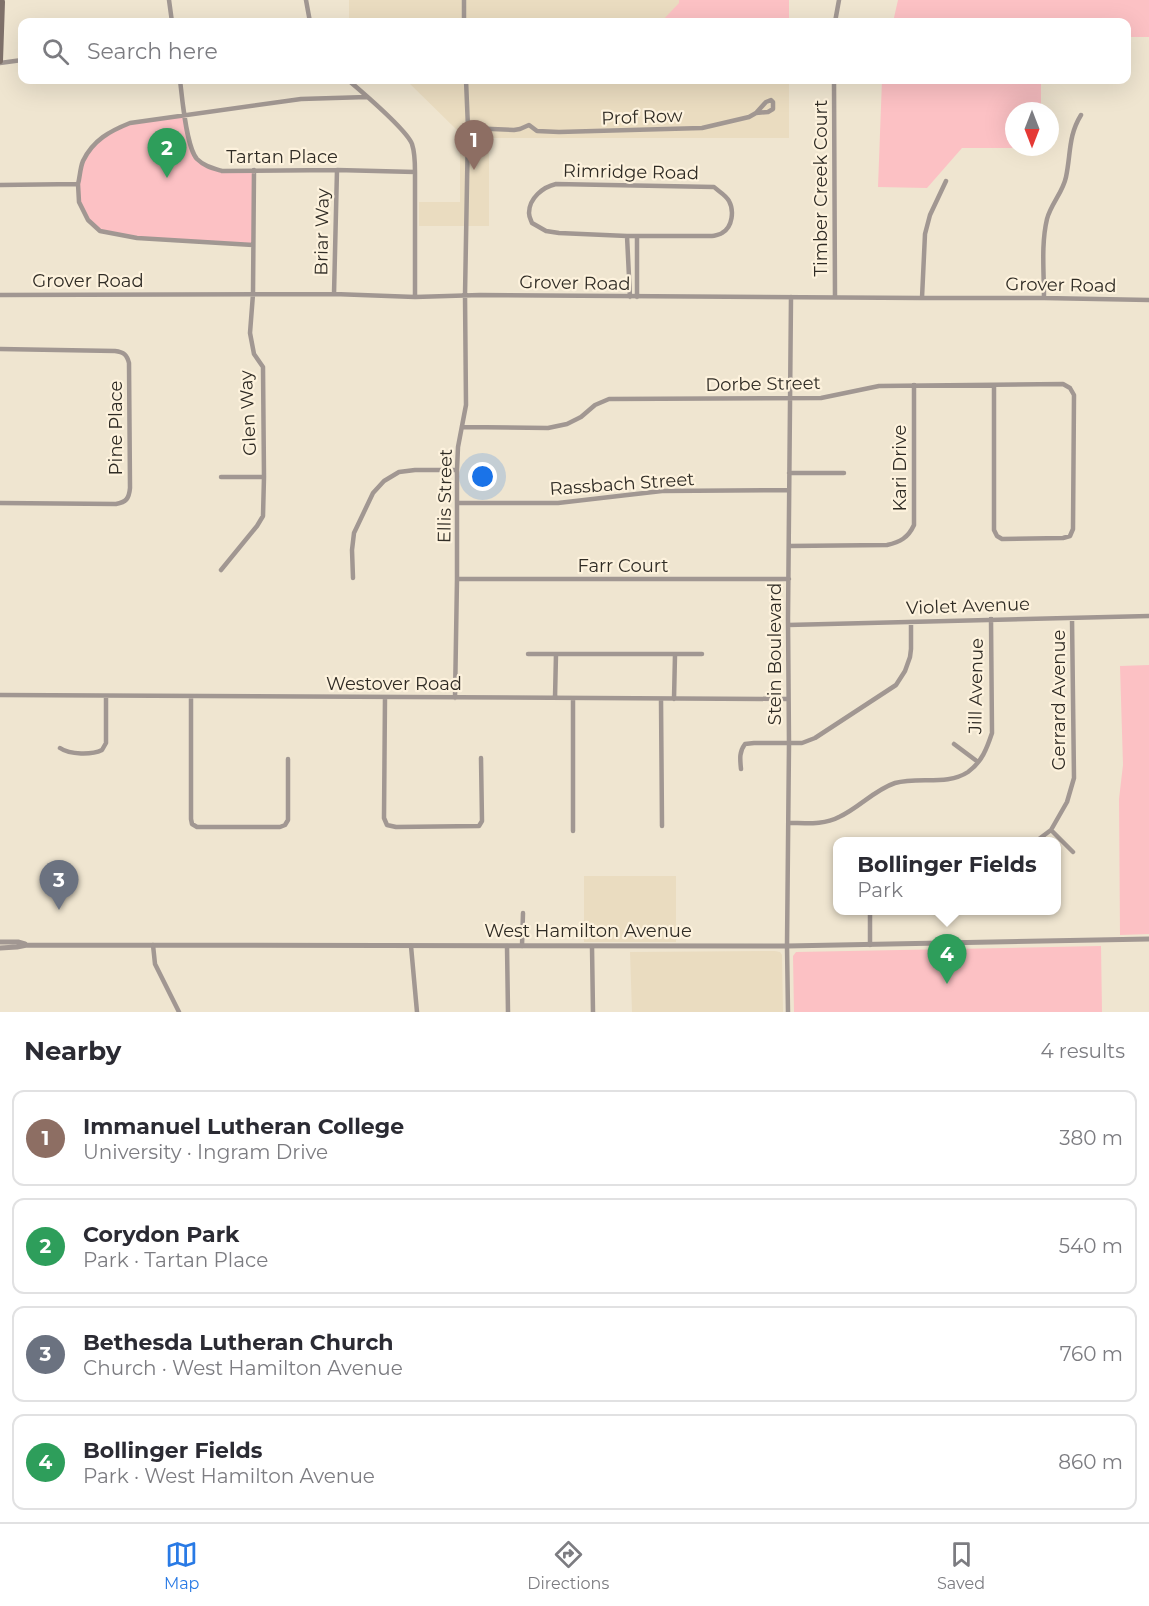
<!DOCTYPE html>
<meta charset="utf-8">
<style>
body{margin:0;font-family:Montserrat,sans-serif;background:#f2f2f3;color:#2b2b33}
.compass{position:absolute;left:1005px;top:102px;width:54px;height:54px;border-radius:50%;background:#fff;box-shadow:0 6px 24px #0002;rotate:180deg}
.you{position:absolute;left:483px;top:477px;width:21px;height:21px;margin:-15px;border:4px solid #fff;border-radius:50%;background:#1a73e8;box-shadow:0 0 0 9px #1a73e833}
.badge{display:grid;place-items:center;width:39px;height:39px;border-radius:50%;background:#297ae5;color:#fff;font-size:20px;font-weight:700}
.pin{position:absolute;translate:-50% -50px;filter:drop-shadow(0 2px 3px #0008)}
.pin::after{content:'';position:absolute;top:32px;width:21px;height:18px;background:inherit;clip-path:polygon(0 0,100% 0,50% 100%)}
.popup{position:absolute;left:833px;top:837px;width:228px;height:78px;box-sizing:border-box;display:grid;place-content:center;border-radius:12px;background:#fff;filter:drop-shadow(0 2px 4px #0005);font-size:20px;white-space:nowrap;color:#7c7c81}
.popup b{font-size:22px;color:#2b2b33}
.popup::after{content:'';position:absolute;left:50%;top:100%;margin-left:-12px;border:12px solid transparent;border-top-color:#fff}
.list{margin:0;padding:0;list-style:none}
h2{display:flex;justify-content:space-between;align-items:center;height:78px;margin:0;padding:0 24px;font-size:26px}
h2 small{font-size:20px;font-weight:400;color:#7c7c81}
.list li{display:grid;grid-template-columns:39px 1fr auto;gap:18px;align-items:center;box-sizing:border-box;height:96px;margin:0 12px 12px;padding:0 12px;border:2px solid #e1e1e2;border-radius:12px}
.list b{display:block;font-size:22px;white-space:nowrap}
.list p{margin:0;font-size:20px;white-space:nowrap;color:#7c7c81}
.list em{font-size:20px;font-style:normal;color:#7c7c81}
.icon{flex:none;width:33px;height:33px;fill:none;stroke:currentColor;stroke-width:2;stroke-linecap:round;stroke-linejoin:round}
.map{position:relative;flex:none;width:1149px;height:1012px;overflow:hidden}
.search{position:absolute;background:#fff;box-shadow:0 6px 24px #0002;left:18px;right:18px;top:18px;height:66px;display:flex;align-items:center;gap:15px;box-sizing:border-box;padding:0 21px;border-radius:12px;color:#7c7c81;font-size:22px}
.sheet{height:510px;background:#fff}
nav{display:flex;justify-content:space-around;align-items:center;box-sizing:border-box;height:84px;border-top:2px solid #e1e1e2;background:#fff;font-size:16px;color:#7c7c81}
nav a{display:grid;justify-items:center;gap:3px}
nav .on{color:#297ae5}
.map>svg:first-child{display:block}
.built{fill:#eadcc0}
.green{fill:#fcc1c4}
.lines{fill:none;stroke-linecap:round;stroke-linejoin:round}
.minor{stroke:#a19792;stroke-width:4.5}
.tertiary{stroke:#a19792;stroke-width:5}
.secondary{stroke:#7f716a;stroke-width:6}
.labels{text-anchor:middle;stroke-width:4.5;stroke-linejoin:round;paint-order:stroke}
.street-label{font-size:18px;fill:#302c25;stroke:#fdf2dd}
</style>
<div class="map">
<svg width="1149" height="1012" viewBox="0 0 1149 1012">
<rect width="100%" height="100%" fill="#efe5d0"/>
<path class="built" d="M 349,0 L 789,0 L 789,22 L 349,22 Z
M 406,80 L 789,80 L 789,138 L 489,138 L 489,226 L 419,226 L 419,202 L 460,202 L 460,133 Z
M 584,876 L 676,876 L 676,942 L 584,942 Z
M 775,951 L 780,952 L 782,955 L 783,1012 L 632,1012 L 630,952 Z"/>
<path class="green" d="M 679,0 L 789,0 L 789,22 L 661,22 L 679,3 Z
M 898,0 L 1149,0 L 1149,37 L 1127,37 L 1126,22 L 893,22 Z
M 882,80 L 1041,80 L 1041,111 L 1014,111 L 1014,147 L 1026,147 L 1026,148 L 962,148 L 927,188 L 878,187 Z
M 185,116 C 187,125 191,151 196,158 C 209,175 235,171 254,170 L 253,245 C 209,242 164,243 121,235 C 114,233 104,233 99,229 C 64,206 78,152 109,132 C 130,118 161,119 185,116 Z
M 1149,665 L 1149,934 L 1120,935 L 1119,799 L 1123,765 L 1120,666 Z
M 1101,946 L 1102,1012 L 794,1012 L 793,956 L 796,952 Z"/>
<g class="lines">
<path class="minor" d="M 169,0 L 172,22
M 306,0 L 310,22
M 464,0 L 464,22
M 835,22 L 839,0
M 0,63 L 22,60
M 180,80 C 182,96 186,147 197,159 C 204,166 212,168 222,171 L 337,170 L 415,172
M 348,80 C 362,92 406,129 412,144 C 415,153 415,162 415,172 L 415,297
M 834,80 L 835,297
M 468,128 L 514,130 L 520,129 L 529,125 L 537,131 L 559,132 L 702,128 L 749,117 L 756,113 L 766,102 L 771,100 L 773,102 L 773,109 L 768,112 L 756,113
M 78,184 L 79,202 L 88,220 L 100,231 L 137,238 L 253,245
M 556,184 L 714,187 C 718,191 726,195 729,201 C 734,210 733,227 722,233 C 721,234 714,236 712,236 L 627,236 L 559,233 L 546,231 L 532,223 C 531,220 529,217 529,213 C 529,198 543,187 556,184 Z
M 0,185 L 78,184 C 80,177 80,168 83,161 C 93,140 110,131 130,123 L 301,99 L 367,97
M 627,236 L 630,297
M 637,236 L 637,297
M 334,294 L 337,170
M 0,295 L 334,294 L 415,297 L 480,295 L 922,298 L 1044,298 L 1149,300
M 922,298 L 925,234 L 930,215 L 946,181
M 1044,298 C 1044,272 1041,244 1047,219 C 1051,204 1063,192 1066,177 C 1071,154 1068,136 1081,115
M 0,349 L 115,351 C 124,352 127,355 129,363 L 130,488 C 129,499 126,502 116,504 L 0,503
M 462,427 L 548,428 L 567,424 L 581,417 L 595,405 L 609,399 L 821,398 L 879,386 L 1063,384 L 1070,388 L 1074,395 L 1073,529 L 1070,536 L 1063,538 L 1002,539 L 997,536 L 994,530 L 994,385
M 789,473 L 844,473
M 221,477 L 264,477
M 457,503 L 558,503 L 662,491 L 789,490
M 789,546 L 887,545 C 900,542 908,538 914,525 L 914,385
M 221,570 L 257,526 L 263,516 L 264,477 L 263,367 L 254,354 L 250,333 L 253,294 L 254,170
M 353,578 L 352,550 L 354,533 L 373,493 L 384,481 L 399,472 L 415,470 L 457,470
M 457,579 L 789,579
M 788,625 L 1149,616
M 528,654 L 702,654
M 0,695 L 788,699
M 191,696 L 191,819 L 192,824 L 197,827 L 280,827 L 285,825 L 288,820 L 288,759
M 385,697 L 384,818 L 387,825 L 396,827 L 479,826 L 482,821 L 481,758
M 455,698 L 457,579 L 457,470 L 458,447 L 466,405 L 465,295 L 468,128 L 466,80
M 555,698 L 556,654
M 661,699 L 662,826
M 674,699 L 675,655
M 954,744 L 978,762
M 60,748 C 70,755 92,755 102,750 L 106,743 L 106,696
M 741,769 C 740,759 739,752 745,744 L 754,743 L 802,743 L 815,738 L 896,685 L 905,671 L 910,657 L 911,649 L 911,622
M 789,823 C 806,823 824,825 839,817 C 859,808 874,790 895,783 C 918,776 947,786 968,772 C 982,762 987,748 992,733 L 991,619
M 1051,830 L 1073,852
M 573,831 L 573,698
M 1035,842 L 1051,830 L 1067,802 L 1074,778 L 1072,618
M 870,910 L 870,945
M 153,945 L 155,964 L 179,1012
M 411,946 L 417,1012
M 507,946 L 508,1012
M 522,946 L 523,913
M 592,947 L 593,1012
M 788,1012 L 787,946 L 789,744 L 788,619 L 791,297"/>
<path class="tertiary" d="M 0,942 L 18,942 L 25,944
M 0,948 L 17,947 L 27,945 L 787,946 L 1149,939"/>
<path class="secondary" d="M 0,2 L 2,2 L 0,61"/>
</g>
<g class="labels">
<g class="street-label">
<text transform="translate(642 117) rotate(-2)" y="6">Prof Row</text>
<text x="282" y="163">Tartan Place</text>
<text transform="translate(631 172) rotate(1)" y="6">Rimridge Road</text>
<text transform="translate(821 188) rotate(-90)" y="6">Timber Creek Court</text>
<text transform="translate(322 232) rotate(-89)" y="6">Briar Way</text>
<text x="88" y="287">Grover Road</text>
<text transform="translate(575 283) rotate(1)" y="6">Grover Road</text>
<text transform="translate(1061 285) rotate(1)" y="6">Grover Road</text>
<text transform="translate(763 384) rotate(-1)" y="6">Dorbe Street</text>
<text transform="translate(248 413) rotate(-93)" y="6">Glen Way</text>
<text transform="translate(116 428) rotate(-90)" y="6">Pine Place</text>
<text transform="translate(900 468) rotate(-90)" y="6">Kari Drive</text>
<text transform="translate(622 484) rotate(-4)" y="6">Rassbach Street</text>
<text transform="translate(445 496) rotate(-89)" y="6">Ellis Street</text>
<text x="623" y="572">Farr Court</text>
<text transform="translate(968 606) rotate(-2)" y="6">Violet Avenue</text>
<text transform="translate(775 654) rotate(-90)" y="6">Stein Boulevard</text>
<text x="394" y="690">Westover Road</text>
<text transform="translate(976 686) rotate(-89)" y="6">Jill Avenue</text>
<text transform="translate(1059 700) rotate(-90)" y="6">Gerrard Avenue</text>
<text x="588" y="937">West Hamilton Avenue</text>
</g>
</g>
</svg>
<svg class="compass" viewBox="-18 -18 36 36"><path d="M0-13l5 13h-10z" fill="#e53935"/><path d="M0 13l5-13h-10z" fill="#7c7c81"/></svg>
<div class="you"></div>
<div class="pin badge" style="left:474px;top:170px;background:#8d6e63">1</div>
<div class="pin badge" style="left:167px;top:178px;background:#2e9e5b">2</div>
<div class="pin badge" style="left:59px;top:910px;background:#6b7280">3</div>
<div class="pin badge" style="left:947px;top:984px;background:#2e9e5b">4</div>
<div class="popup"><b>Bollinger Fields</b>Park</div>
<div class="search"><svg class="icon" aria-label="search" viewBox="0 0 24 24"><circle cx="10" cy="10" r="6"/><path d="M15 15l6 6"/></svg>Search here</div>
</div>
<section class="sheet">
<h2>Nearby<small>4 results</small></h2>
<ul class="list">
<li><span class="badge" style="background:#8d6e63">1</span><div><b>Immanuel Lutheran College</b><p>University · Ingram Drive</p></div><em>380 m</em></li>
<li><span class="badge" style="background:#2e9e5b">2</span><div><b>Corydon Park</b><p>Park · Tartan Place</p></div><em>540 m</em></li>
<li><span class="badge" style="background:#6b7280">3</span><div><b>Bethesda Lutheran Church</b><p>Church · West Hamilton Avenue</p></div><em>760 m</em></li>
<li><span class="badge" style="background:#2e9e5b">4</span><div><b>Bollinger Fields</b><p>Park · West Hamilton Avenue</p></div><em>860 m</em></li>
</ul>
</section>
<nav>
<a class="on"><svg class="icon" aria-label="map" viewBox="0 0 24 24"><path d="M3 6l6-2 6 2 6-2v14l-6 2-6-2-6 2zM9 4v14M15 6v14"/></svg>Map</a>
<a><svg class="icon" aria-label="directions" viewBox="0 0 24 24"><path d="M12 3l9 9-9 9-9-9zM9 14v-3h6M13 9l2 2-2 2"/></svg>Directions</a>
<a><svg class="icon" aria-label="saved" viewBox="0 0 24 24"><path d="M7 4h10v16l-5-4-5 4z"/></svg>Saved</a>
</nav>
